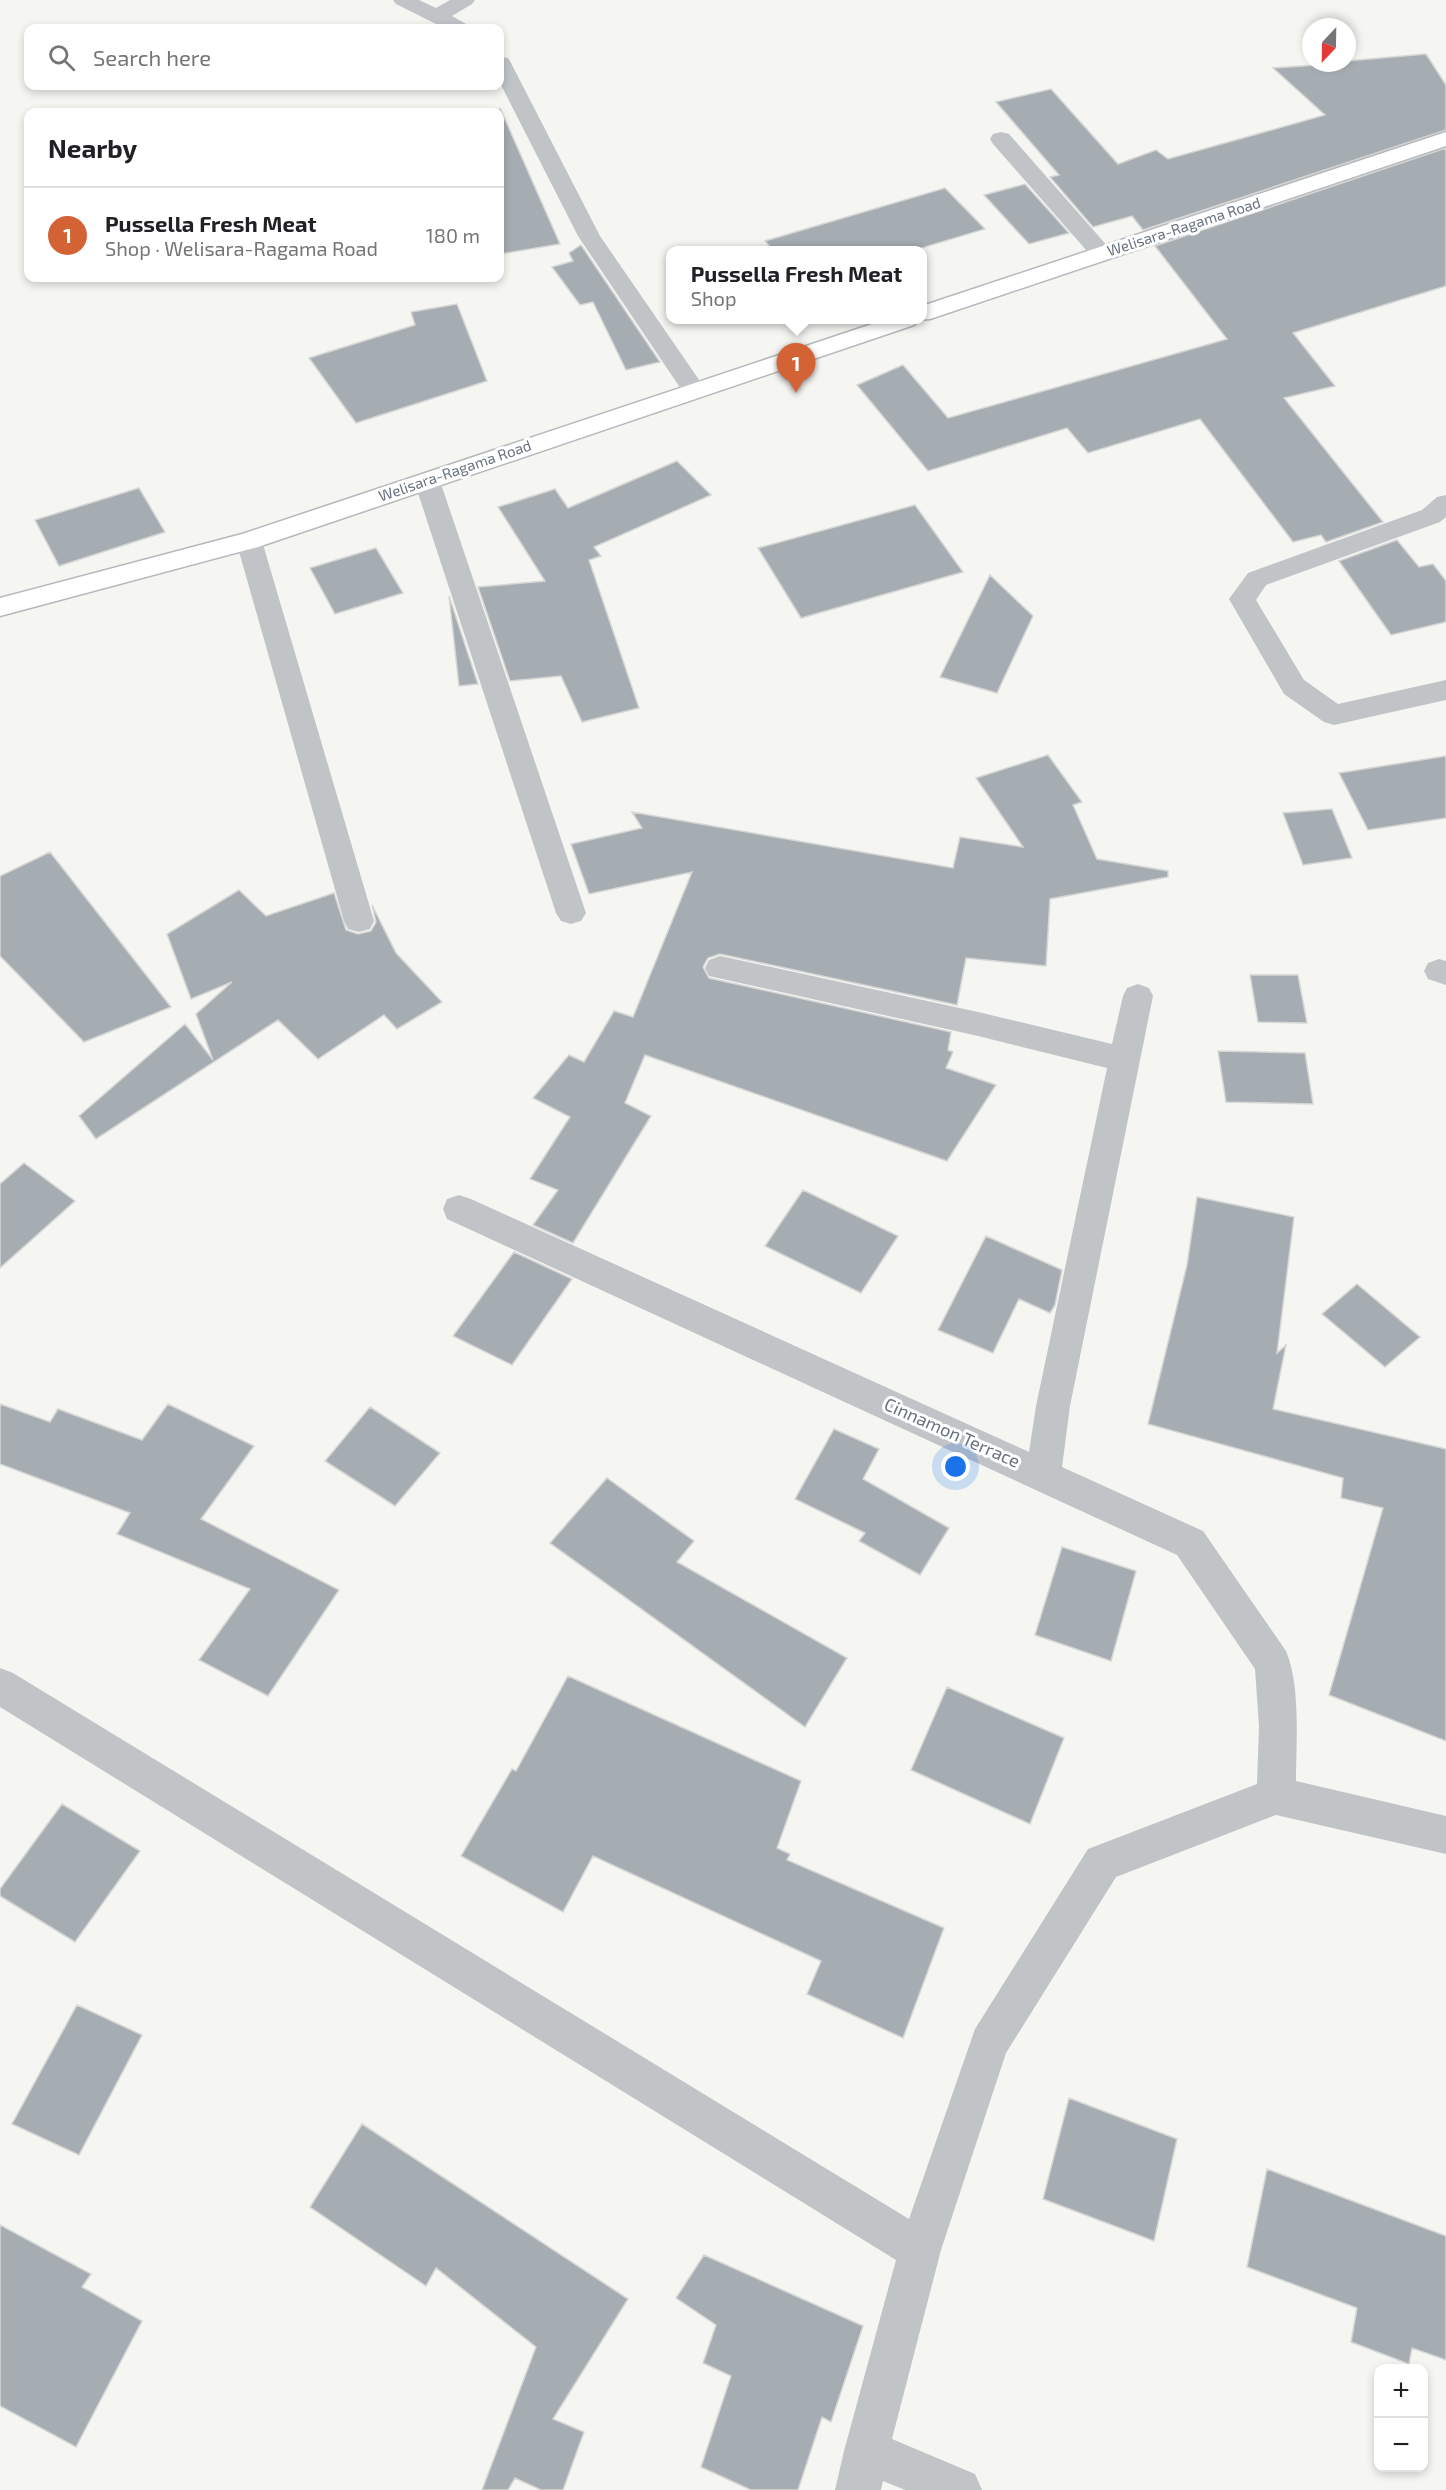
<!DOCTYPE html>
<meta charset="utf-8">
<style>
body{margin:0;font-family:"Exo 2",sans-serif;background:#f6f6f6;color:#202124}
.controls{position:absolute;right:18px;bottom:18px;display:grid;overflow:hidden;border-radius:12px;box-shadow:0 3px 9px #0003}
.controls button{width:54px;height:54px;display:grid;place-items:center;padding:0;border:0;border-bottom:2px solid #e0e0e0;background:#fff;color:#202124;font:30px sans-serif}
.compass{position:absolute;left:1302px;top:18px;width:54px;height:54px;border-radius:50%;background:#fff;box-shadow:0 3px 9px #0003;rotate:202deg}
.you{position:absolute;left:956px;top:1467px;width:21px;height:21px;margin:-15px;border:4px solid #fff;border-radius:50%;background:#1a73e8;box-shadow:0 0 0 9px #1a73e833}
.badge{display:grid;place-items:center;width:39px;height:39px;border-radius:50%;background:#d36334;color:#fff;font-size:20px;font-weight:700}
.pin{position:absolute;translate:-50% -50px;filter:drop-shadow(0 2px 3px #0008)}
.pin::after{content:'';position:absolute;top:32px;width:21px;height:18px;background:inherit;clip-path:polygon(0 0,100% 0,50% 100%)}
.popup{position:absolute;left:666px;top:246px;width:261px;height:78px;box-sizing:border-box;display:grid;place-content:center;border-radius:12px;background:#fff;filter:drop-shadow(0 2px 4px #0005);font-size:20px;white-space:nowrap;color:#757577}
.popup b{font-size:22px;color:#202124}
.popup::after{content:'';position:absolute;left:50%;top:100%;margin-left:-12px;border:12px solid transparent;border-top-color:#fff}
.list{margin:0;padding:0;list-style:none}
h2{display:flex;justify-content:space-between;align-items:center;height:78px;margin:0;padding:0 24px;font-size:26px}
h2 small{font-size:20px;font-weight:400;color:#757577}
.list li{display:grid;grid-template-columns:39px 1fr auto;gap:18px;align-items:center;box-sizing:border-box;height:96px;padding:0 24px;border-top:2px solid #e0e0e0}
.list b{display:block;font-size:22px;white-space:nowrap}
.list p{margin:0;font-size:20px;white-space:nowrap;color:#757577}
.list em{font-size:20px;font-style:normal;color:#757577}
.icon{flex:none;width:33px;height:33px;fill:none;stroke:currentColor;stroke-width:2;stroke-linecap:round;stroke-linejoin:round}
.map{position:relative;flex:none;width:1446px;height:2490px;overflow:hidden}
.search{position:absolute;background:#fff;box-shadow:0 3px 9px #0003;left:24px;top:24px;width:480px;height:66px;display:flex;align-items:center;gap:15px;box-sizing:border-box;padding:0 21px;border-radius:12px;color:#757577;font-size:22px}
.panel{position:absolute;background:#fff;box-shadow:0 3px 9px #0003;left:24px;top:108px;width:480px;height:174px;border-radius:12px}
.map>svg:first-child{display:block}
.building{fill:#a6adb2;stroke:#d6d6d5;stroke-width:1.5}
.lines{fill:none;stroke-linecap:round;stroke-linejoin:round}
.major-casing{stroke:#b5b8bb;stroke-width:3}
.minor{fill:#c1c4c7;fill-rule:evenodd}
.major{fill:#fff;fill-rule:evenodd}
.labels{text-anchor:middle;stroke-width:6;stroke-linejoin:round;paint-order:stroke}
.far-street-label{font-size:15px;fill:#677380;stroke:#fff}
.street-label{font-size:18px;fill:#677380;stroke:#fff}
</style>
<div class="map">
<svg width="1446" height="2490" viewBox="0 0 1446 2490">
<rect width="100%" height="100%" fill="#f5f5f2"/>
<path class="building" d="M 1426,54 L 1446,85 L 1446,130 L 1143,230 L 1132,216 L 1093,227 L 1050,177 L 1059,175 L 996,102 L 1051,89 L 1118,164 L 1156,150 L 1168,159 L 1325,115 L 1273,68 L 1347,63 L 1347,61 Z
M 500,108 L 560,244 L 500,254 Z
M 1446,148 L 1446,286 L 1293,333 L 1335,386 L 1284,398 L 1383,522 L 1326,542 L 1321,535 L 1293,542 L 1200,419 L 1088,453 L 1067,428 L 928,471 L 857,385 L 903,365 L 948,418 L 1227,339 L 1155,246 Z
M 1025,184 L 1069,233 L 1029,244 L 984,195 Z
M 945,188 L 985,229 L 915,250 L 773,250 L 765,241 Z
M 581,245 L 660,362 L 626,370 L 593,302 L 580,305 L 552,267 L 573,261 L 569,253 Z
M 457,304 L 487,381 L 356,423 L 309,358 L 415,325 L 411,312 Z
M 677,461 L 711,495 L 594,547 L 601,556 L 589,560 L 639,708 L 582,722 L 561,676 L 510,681 L 478,587 L 545,581 L 498,507 L 555,489 L 568,508 Z
M 139,488 L 165,532 L 59,566 L 35,520 Z
M 915,505 L 963,572 L 801,618 L 758,548 Z
M 1397,540 L 1419,567 L 1433,564 L 1446,581 L 1446,622 L 1391,635 L 1339,561 Z
M 376,548 L 403,593 L 335,614 L 310,568 Z
M 990,575 L 1033,616 L 997,693 L 940,677 Z
M 449,596 L 478,684 L 459,686 Z
M 1048,755 L 1082,802 L 1073,805 L 1097,859 L 1168,871 L 1168,877 L 1050,899 L 1046,966 L 966,958 L 957,1005 L 720,954 L 708,958 L 703,967 L 709,978 L 951,1032 L 948,1050 L 953,1052 L 946,1068 L 996,1085 L 947,1161 L 645,1055 L 625,1103 L 651,1116 L 573,1243 L 533,1225 L 558,1190 L 530,1179 L 570,1117 L 533,1098 L 569,1055 L 584,1062 L 614,1011 L 633,1017 L 692,872 L 589,894 L 571,844 L 642,828 L 632,812 L 953,868 L 960,837 L 1023,847 L 976,778 Z
M 1446,756 L 1446,818 L 1368,830 L 1339,773 Z
M 1332,809 L 1352,858 L 1303,865 L 1283,813 Z
M 50,852 L 171,1007 L 84,1042 L 0,956 L 0,876 Z
M 239,890 L 266,916 L 334,893 L 346,930 L 358,934 L 371,931 L 376,922 L 372,905 L 396,953 L 442,1002 L 397,1029 L 384,1015 L 318,1059 L 278,1020 L 96,1139 L 79,1116 L 185,1024 L 213,1060 L 196,1014 L 232,982 L 191,999 L 167,934 Z
M 1250,975 L 1298,975 L 1307,1023 L 1258,1022 Z
M 1218,1051 L 1305,1053 L 1313,1104 L 1226,1102 Z
M 24,1163 L 75,1201 L 0,1268 L 0,1184 Z
M 803,1190 L 898,1236 L 861,1293 L 765,1246 Z
M 1197,1197 L 1294,1217 L 1277,1353 L 1286,1345 L 1273,1409 L 1446,1449 L 1446,1741 L 1329,1695 L 1383,1508 L 1341,1498 L 1343,1478 L 1148,1424 L 1187,1265 Z
M 986,1236 L 1062,1270 L 1055,1305 L 1050,1313 L 1019,1299 L 993,1353 L 938,1330 Z
M 514,1252 L 572,1279 L 512,1365 L 453,1336 Z
M 1357,1284 L 1420,1337 L 1385,1367 L 1322,1314 Z
M 0,1404 L 50,1422 L 58,1409 L 142,1440 L 168,1404 L 254,1446 L 201,1519 L 339,1590 L 268,1696 L 199,1660 L 250,1589 L 117,1534 L 130,1513 L 0,1464 Z
M 370,1407 L 440,1453 L 395,1506 L 325,1461 Z
M 834,1429 L 879,1449 L 863,1479 L 949,1528 L 920,1575 L 859,1541 L 865,1533 L 795,1499 Z
M 607,1478 L 694,1541 L 677,1562 L 847,1658 L 805,1727 L 550,1543 Z
M 1062,1547 L 1136,1571 L 1111,1661 L 1035,1635 Z
M 568,1676 L 801,1781 L 777,1848 L 790,1854 L 787,1860 L 944,1928 L 903,2038 L 807,1994 L 821,1961 L 593,1856 L 563,1912 L 461,1856 L 512,1769 L 516,1771 Z
M 947,1687 L 1064,1738 L 1030,1824 L 911,1770 Z
M 62,1804 L 140,1851 L 75,1942 L 0,1896 L 0,1889 Z
M 77,2005 L 142,2035 L 79,2155 L 12,2124 Z
M 1069,2098 L 1177,2139 L 1154,2241 L 1043,2199 Z
M 362,2124 L 628,2299 L 553,2419 L 584,2432 L 563,2490 L 541,2490 L 515,2478 L 508,2490 L 482,2490 L 536,2347 L 436,2268 L 426,2286 L 310,2207 Z
M 1267,2169 L 1446,2236 L 1446,2360 L 1412,2348 L 1409,2364 L 1351,2342 L 1357,2308 L 1247,2267 Z
M 0,2225 L 91,2274 L 82,2287 L 142,2321 L 76,2447 L 0,2406 Z
M 704,2255 L 863,2326 L 831,2422 L 822,2417 L 798,2490 L 751,2490 L 701,2467 L 731,2376 L 703,2363 L 716,2325 L 676,2298 Z"/>
<g class="lines">
<defs>
<path id="major" d="M 1446,132 L 1446,146 L 930,319 L 918,320 L 914,325 L 258,547 L 0,616 L 0,598 L 242,534 L 884,320 L 922,320 L 922,306 Z"/>
</defs>
<use href="#major" class="major-casing"/>
<path class="minor" d="M 393,0 L 419,0 L 436,8 L 450,0 L 475,0 L 472,4 L 452,16 L 466,24 L 469,28 L 444,28 L 396,4 Z
M 500,57 L 508,58 L 511,63 L 600,236 L 706,390 L 703,395 L 694,398 L 685,395 L 578,236 L 500,83 Z
M 1001,132 L 1009,134 L 1110,249 L 1114,254 L 1110,259 L 1102,261 L 1094,259 L 993,144 L 990,139 L 993,134 Z
M 427,473 L 436,475 L 440,481 L 586,913 L 581,921 L 571,924 L 561,921 L 556,913 L 414,481 L 418,475 Z
M 1446,495 L 1446,517 L 1440,522 L 1266,585 L 1256,600 L 1304,680 L 1338,704 L 1446,680 L 1446,700 L 1334,725 L 1324,722 L 1284,694 L 1229,599 L 1248,573 L 1422,510 L 1437,497 Z
M 249,532 L 258,535 L 262,541 L 374,921 L 370,929 L 359,932 L 348,929 L 344,921 L 236,541 L 240,535 Z
M 720,956 L 978,1012 L 1112,1044 L 1123,996 L 1127,988 L 1138,984 L 1149,988 L 1153,996 L 1070,1406 L 1062,1467 L 1203,1531 L 1286,1651 C 1301,1686 1296,1744 1296,1781 L 1446,1816 L 1446,1854 L 1276,1815 L 1116,1877 L 1006,2053 L 941,2250 L 892,2439 L 975,2474 L 982,2490 L 905,2490 L 883,2481 L 881,2490 L 835,2490 L 844,2451 L 896,2260 L 0,1707 L 0,1668 L 13,1673 L 909,2219 L 975,2029 L 1088,1849 L 1257,1784 L 1259,1726 L 1255,1669 L 1177,1555 L 447,1219 L 443,1209 L 447,1199 L 459,1195 L 471,1199 L 1029,1452 L 1036,1406 L 1107,1068 L 978,1036 L 709,976 L 705,968 L 709,960 Z
M 1439,959 L 1446,961 L 1446,985 L 1428,979 L 1424,971 L 1428,963 Z"/>
<use href="#major" class="major"/>
</g>
<g class="labels">
<g class="far-street-label">
<text transform="translate(1184 227) rotate(-18)" y="5">Welisara-Ragama Road</text>
<text transform="translate(455 471) rotate(-19)" y="5">Welisara-Ragama Road</text>
</g>
<g class="street-label">
<text transform="translate(952 1433) rotate(24)" y="6">Cinnamon Terrace</text>
</g>
</g>
</svg>
<div class="controls">
<button>+</button>
<button>−</button>
</div>
<svg class="compass" viewBox="-18 -18 36 36"><path d="M0-13l5 13h-10z" fill="#e53935"/><path d="M0 13l5-13h-10z" fill="#757577"/></svg>
<div class="you"></div>
<div class="pin badge" style="left:796px;top:393px">1</div>
<div class="popup"><b>Pussella Fresh Meat</b>Shop</div>
<div class="search"><svg class="icon" aria-label="search" viewBox="0 0 24 24"><circle cx="10" cy="10" r="6"/><path d="M15 15l6 6"/></svg>Search here</div>
<section class="panel">
<h2>Nearby<small></small></h2>
<ul class="list">
<li><span class="badge">1</span><div><b>Pussella Fresh Meat</b><p>Shop · Welisara-Ragama Road</p></div><em>180 m</em></li>
</ul>
</section>
</div>
